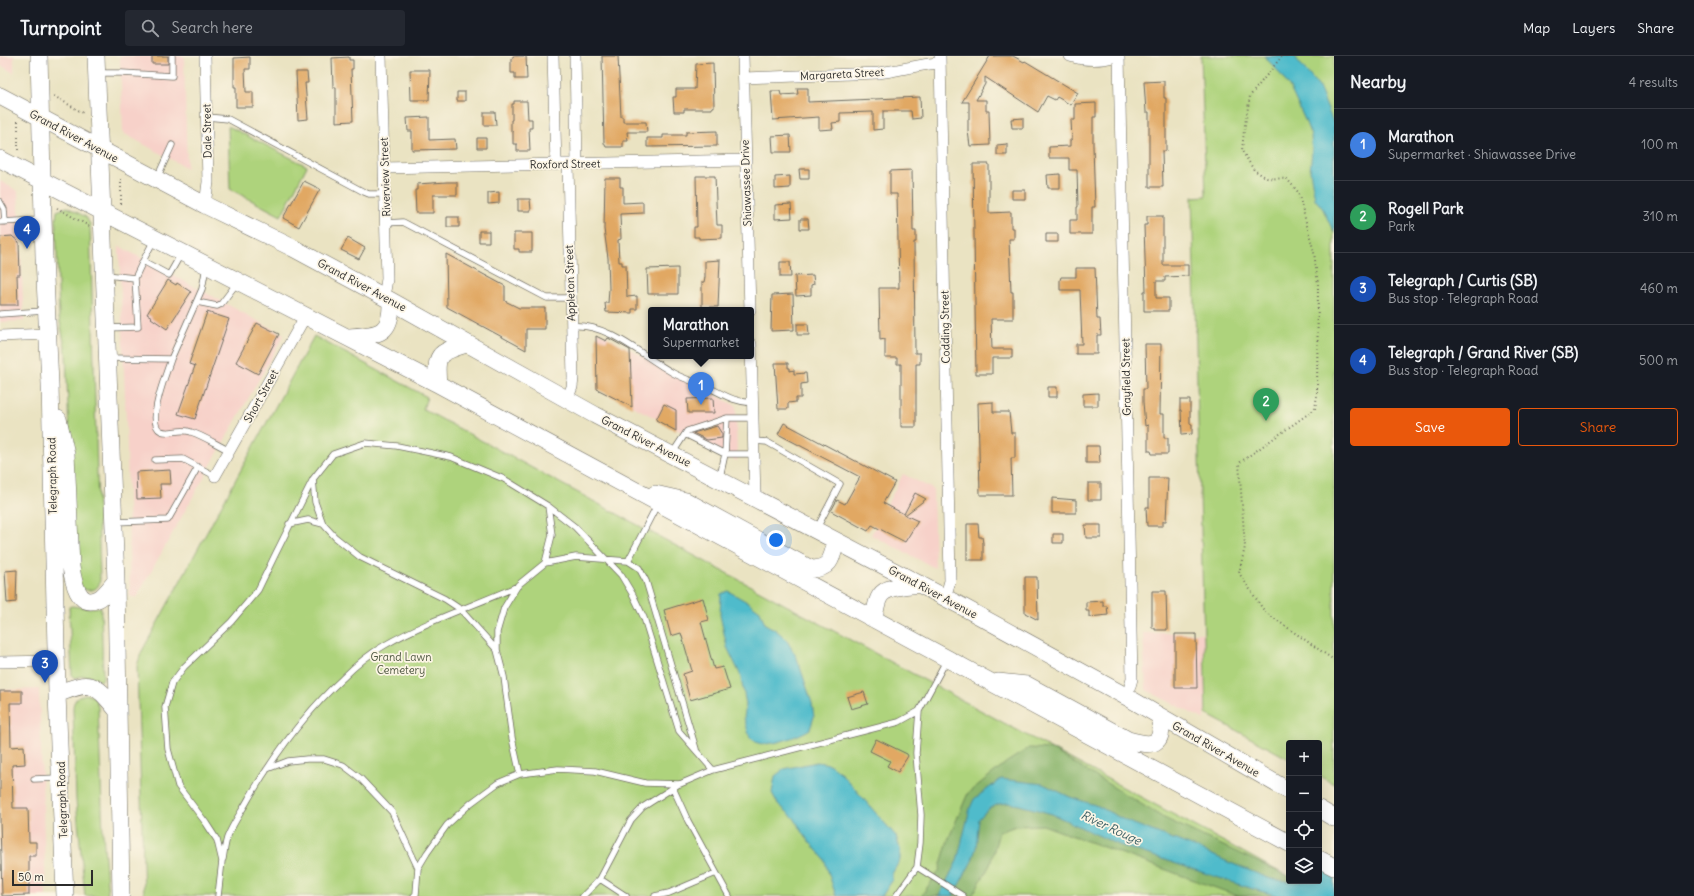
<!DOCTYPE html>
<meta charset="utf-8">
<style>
body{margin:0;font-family:Delius,sans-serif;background:#242831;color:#f1f3f6}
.controls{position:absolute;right:12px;bottom:12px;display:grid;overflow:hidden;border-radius:4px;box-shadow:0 4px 16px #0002}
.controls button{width:36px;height:36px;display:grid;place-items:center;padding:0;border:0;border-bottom:1px solid #363941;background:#171b24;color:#f1f3f6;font:20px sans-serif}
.scale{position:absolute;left:12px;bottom:10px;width:81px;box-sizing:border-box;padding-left:4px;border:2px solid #2b2b2b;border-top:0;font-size:11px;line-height:14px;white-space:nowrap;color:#2b2b2b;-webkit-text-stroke:3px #fcf5e5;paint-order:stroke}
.you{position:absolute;left:776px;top:484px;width:14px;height:14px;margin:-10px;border:3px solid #fff;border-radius:50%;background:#1a73e8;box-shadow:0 0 0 6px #1a73e833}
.badge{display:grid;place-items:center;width:26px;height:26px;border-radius:50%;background:#ea580c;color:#fff;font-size:13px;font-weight:700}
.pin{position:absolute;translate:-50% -33px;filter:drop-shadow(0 1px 2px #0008)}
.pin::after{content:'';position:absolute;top:21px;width:14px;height:12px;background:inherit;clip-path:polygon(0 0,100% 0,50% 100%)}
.popup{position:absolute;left:648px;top:251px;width:106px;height:52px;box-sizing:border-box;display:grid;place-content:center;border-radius:4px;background:#171b24;filter:drop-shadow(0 1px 3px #0005);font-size:13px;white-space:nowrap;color:#9ea1a6}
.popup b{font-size:15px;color:#f1f3f6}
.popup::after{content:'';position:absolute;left:50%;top:100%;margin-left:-8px;border:8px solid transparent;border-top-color:#171b24}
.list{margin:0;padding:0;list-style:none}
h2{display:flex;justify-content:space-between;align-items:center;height:52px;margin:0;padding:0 16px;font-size:17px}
h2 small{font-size:13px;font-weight:400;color:#9ea1a6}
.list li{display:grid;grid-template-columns:26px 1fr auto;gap:12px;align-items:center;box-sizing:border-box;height:72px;padding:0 16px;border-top:1px solid #363941}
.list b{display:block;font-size:15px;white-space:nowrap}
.list p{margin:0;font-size:13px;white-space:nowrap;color:#9ea1a6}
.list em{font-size:13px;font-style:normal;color:#9ea1a6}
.actions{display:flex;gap:8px;padding:12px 16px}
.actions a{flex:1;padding:9px 0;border:1px solid #ea580c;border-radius:4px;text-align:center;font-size:14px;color:#ea580c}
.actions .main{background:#ea580c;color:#fff}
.icon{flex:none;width:22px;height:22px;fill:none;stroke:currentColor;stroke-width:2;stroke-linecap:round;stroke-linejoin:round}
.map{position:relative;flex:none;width:1334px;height:840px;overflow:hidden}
header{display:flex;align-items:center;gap:24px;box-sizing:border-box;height:56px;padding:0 20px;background:#171b24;border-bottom:1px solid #363941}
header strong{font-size:19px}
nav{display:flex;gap:22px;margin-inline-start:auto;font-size:14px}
.search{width:280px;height:36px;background:#242831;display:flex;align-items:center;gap:10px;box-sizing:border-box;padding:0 14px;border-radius:4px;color:#9ea1a6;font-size:15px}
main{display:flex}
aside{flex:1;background:#171b24}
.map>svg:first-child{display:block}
.built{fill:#f7d1c9}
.green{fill:#aed37c;stroke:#6c7f54}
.forest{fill:#8ab56c;stroke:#5a704c}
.water{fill:#4fbbcb;stroke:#3d737b}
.building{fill:#e1a863}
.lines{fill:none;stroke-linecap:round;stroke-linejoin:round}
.lane-casing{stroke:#6e6b60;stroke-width:7}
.street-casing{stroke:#6e6b60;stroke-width:12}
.primary-casing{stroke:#6e6b60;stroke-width:18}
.path{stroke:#6e6b60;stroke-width:2;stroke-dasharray:1 3;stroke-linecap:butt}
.lane{stroke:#fff;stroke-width:5.5}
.street{stroke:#fff;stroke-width:11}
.primary{stroke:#fff;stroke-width:17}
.labels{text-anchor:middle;stroke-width:3.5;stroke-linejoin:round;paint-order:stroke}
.street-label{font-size:11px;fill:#2b2b2b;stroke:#fcf5e5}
.park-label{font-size:11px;fill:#4c553f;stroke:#fcf5e5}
.water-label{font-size:12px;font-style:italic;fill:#385d63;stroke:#fcf5e5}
</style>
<header>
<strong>Turnpoint</strong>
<div class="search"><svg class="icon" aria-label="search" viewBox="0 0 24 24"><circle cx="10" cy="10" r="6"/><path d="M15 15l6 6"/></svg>Search here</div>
<nav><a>Map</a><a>Layers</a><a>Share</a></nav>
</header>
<main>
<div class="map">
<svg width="1334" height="840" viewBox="0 0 1334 840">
<rect width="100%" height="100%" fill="#fcf5e5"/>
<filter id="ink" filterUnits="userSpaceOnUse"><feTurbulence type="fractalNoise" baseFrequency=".025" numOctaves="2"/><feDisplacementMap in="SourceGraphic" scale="8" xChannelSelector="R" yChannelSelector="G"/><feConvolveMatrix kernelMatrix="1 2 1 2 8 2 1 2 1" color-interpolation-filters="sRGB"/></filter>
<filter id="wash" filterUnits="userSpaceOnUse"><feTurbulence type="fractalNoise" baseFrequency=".012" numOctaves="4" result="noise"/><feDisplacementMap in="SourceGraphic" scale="16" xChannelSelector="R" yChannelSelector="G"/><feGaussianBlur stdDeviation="0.9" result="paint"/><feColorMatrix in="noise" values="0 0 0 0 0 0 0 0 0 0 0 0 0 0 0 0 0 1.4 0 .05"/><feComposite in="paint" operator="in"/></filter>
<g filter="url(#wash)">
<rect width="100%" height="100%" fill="#eae3c2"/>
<path class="built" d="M 0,0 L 14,0 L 14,17 L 0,9 Z
M 120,0 L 184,0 L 187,112 L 123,77 Z
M 0,125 L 18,135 L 24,265 L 0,266 Z
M 119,190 L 284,279 L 136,542 L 130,540 L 127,390 Z
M 598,276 L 736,350 L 737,405 L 598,332 Z
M 903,418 L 933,433 L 935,512 L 871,479 Z
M 1143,577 L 1204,577 L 1205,664 L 1146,634 Z
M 39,633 L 46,840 L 0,840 L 0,634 Z"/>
<path class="green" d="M 1201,0 L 1334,0 L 1334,728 L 1319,720 L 1319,687 L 1289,687 L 1289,703 L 1206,658 L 1192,141 L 1206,140 Z
M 228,70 L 307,110 L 281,160 L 230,133 Z
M 67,151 L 86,161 L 90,168 L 100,522 C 100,533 93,536 83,533 L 74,516 L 66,296 L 59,261 L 56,164 L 57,155 Z
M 314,280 L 427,341 L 423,353 L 1289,821 L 1289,825 L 1324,840 L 144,840 L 137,610 L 141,597 Z
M 72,550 L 87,552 L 101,551 L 103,620 L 103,623 L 100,625 C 91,619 85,619 75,622 L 72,620 L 69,551 Z
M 86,638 L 94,641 L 98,650 L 103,777 L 108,840 L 85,840 L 76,744 L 73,653 C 73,644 78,640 86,638 Z"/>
<path class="forest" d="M 1029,692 L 1051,693 L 1162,761 L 1283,818 L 1289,820 L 1289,825 L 1309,825 L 1334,836 L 1334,840 L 1238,840 L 1043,769 L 1016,770 L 999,776 L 990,809 L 972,840 L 921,840 L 939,815 L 948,784 L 968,737 L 1007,706 Z"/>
<path class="water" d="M 1264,0 L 1294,0 L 1319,31 L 1334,69 L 1334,177 L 1323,153 L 1315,143 L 1310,115 L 1312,95 L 1311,80 L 1305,64 L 1290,32 L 1278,15 Z
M 728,535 L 749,547 L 760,555 L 765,568 L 776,574 L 786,583 L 797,602 L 812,647 L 814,661 L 810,673 C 800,680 770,691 758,687 C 755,686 753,683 750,682 L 744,662 L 746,648 L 740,618 L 727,591 L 720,559 L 721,538 Z
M 817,706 L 829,708 L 840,716 L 896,780 L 900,793 L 900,804 L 892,818 L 892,825 L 882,840 L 836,840 L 824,803 L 807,783 L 794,762 L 778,748 L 772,737 L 775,720 L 784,713 Z
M 1001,723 L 1043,728 L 1070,741 L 1098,750 L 1126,765 L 1197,792 L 1228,806 L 1271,823 L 1293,826 L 1319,825 L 1319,820 L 1334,808 L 1334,840 L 1278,840 L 1253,833 L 1119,789 L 1052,758 L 1019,749 L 1008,747 L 999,748 L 990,752 L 984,757 L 979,763 L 976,792 L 972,805 L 953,840 L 939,840 L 957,805 L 970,752 L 974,743 Z"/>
<g id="blocks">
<path class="building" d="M 152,0 L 168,0 L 168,8 L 152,8 Z
M 513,0 L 526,0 L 527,23 L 515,23 L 515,17 L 511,17 L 511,3 L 513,2 Z
M 602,0 L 618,0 L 621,61 L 623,61 L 623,66 L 646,66 L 647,76 L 627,76 L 628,85 L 623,85 L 623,91 L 606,91 L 604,87 Z
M 990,0 L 1013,0 L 1024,6 L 1025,5 L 1078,37 L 1071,49 L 1057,41 L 1055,44 L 1047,40 L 1038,56 L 985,21 L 985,28 L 976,44 L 986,44 L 986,55 L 989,55 L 990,89 L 970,90 L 968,75 L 968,63 L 969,63 L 969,46 L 962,46 Z
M 250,1 L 250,13 L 245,13 L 246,36 L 253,36 L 253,51 L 236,51 L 236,31 L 234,31 L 234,2 Z
M 349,1 L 349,4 L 353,4 L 353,13 L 351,13 L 353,65 L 336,66 L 336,31 L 333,31 L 332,2 Z
M 713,7 L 714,51 L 712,51 L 712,53 L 684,53 L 684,56 L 674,56 L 673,41 L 676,41 L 676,33 L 695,33 L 696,8 Z
M 410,14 L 430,14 L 429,44 L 411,44 Z
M 296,16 L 307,16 L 308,27 L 305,27 L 308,63 L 298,64 Z
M 1164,25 L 1164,42 L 1166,42 L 1166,95 L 1162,95 L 1163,131 L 1149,131 L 1149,56 L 1146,56 L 1144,26 Z
M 797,32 L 808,32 L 808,46 L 920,41 L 921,62 L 912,63 L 911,55 L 883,55 L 883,73 L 873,74 L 873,56 L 840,57 L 840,66 L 832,67 L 833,73 L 819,74 L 819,61 L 773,64 L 771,35 L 780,35 L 781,39 L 798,38 Z
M 457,36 L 465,36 L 465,45 L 457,45 Z
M 514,45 L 527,45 L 528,63 L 532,63 L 532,72 L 529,72 L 530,95 L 517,95 L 517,88 L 513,88 L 513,75 L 511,75 L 511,64 L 512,64 L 512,48 L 514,48 Z
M 1096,47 L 1096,61 L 1093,61 L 1093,90 L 1095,151 L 1092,151 L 1092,178 L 1070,178 L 1070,164 L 1077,164 L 1077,151 L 1078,151 L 1077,114 L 1069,114 L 1069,102 L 1049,102 L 1049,91 L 1070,90 L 1070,84 L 1072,84 L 1071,64 L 1075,64 L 1075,48 Z
M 484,56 L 495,56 L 496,69 L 484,69 Z
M 429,61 L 429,84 L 455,83 L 456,93 L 412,94 L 412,75 L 408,75 L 407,62 Z
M 1023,62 L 1023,72 L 1012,72 L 1011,63 Z
M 717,75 L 717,90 L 647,91 L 647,82 L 663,82 L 663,79 L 686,79 L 686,76 Z
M 790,79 L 791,96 L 773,96 L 772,80 Z
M 477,82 L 486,82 L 486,92 L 477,92 Z
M 1007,88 L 1007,99 L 997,99 L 997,89 Z
M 973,108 L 989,108 L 989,157 L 1011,156 L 1011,172 L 1014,172 L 1014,183 L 1009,183 L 1011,236 L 1013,236 L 1013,263 L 991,263 L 992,293 L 1012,293 L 1012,302 L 992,302 L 992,318 L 976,318 Z
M 799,113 L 809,113 L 809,123 L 800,123 Z
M 912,114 L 913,175 L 916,175 L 916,186 L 914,186 L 915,297 L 920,297 L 920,308 L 916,308 L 916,371 L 901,371 L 901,308 L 897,308 L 897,302 L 885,302 L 885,283 L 880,284 L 879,232 L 899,232 L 897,138 L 890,138 L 890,115 Z
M 1060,118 L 1060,132 L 1048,132 L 1047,119 Z
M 696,120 L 715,120 L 717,169 L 722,169 L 722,182 L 699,183 L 699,181 L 694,181 L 694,171 L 697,171 Z
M 790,120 L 790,132 L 775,133 L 775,121 Z
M 605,122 L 620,122 L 620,131 L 623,131 L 623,147 L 643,146 L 643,157 L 620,158 L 621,183 L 618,184 L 619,206 L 622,206 L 622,209 L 626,209 L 627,241 L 637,240 L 637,253 L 632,253 L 632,257 L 606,256 L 605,247 L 608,247 L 609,233 L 608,202 L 604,173 Z
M 304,125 L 320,133 L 299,171 L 283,162 Z
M 447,126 L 457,126 L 457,139 L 433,139 L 433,157 L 416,157 L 415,134 L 417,134 L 417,128 Z
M 1012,134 L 1025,134 L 1025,143 L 1012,143 Z
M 499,136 L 499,147 L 488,148 L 488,137 Z
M 518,143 L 530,143 L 531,155 L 518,155 Z
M 791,148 L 792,162 L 775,163 L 775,149 Z
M 1147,160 L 1163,160 L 1163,209 L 1188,209 L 1188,220 L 1165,221 L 1165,225 L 1156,225 L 1156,242 L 1169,242 L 1169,255 L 1144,255 L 1144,235 L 1146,235 L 1144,169 L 1147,169 Z
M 447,161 L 459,161 L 459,171 L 447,171 Z
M 800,163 L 808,163 L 809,173 L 800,173 Z
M 479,175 L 489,175 L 489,186 L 479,186 Z
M 514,177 L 532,177 L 532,196 L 519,196 L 519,193 L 514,193 Z
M 1046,178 L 1058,178 L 1058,186 L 1046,186 Z
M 12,180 L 19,186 L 20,219 L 17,219 L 18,249 L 0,249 L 0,181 Z
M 348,182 L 365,192 L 359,203 L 341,194 Z
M 446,198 L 505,230 L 505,245 L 519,252 L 545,252 L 545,273 L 526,273 L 526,294 L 447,251 Z
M 720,204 L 718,251 L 702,251 L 702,226 L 704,226 L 705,221 L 705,205 Z
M 780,206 L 790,206 L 791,221 L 780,221 Z
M 678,212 L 678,238 L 648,238 L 647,213 Z
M 1076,212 L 1095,212 L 1097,263 L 1100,263 L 1101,279 L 1097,279 L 1097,298 L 1076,298 L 1076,288 L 1082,288 L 1080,234 L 1060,234 L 1060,224 L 1061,221 L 1076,221 Z
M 813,219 L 814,228 L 811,229 L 811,239 L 796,240 L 795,220 Z
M 168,224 L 176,229 L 177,227 L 191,236 L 167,273 L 151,262 L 152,261 L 147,258 Z
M 793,238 L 794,274 L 771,275 L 772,239 Z
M 207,256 L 229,263 L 195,363 L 178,358 L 195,310 L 189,308 Z
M 257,267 L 279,278 L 258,318 L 236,306 Z
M 797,268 L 808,268 L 809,279 L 797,279 Z
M 596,280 L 606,285 L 608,282 L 610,283 L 630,294 L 632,351 L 597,333 Z
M 1145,288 L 1161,288 L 1160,358 L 1164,358 L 1164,382 L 1168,382 L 1168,398 L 1152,398 L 1151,395 L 1148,395 L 1148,369 L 1145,370 L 1143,346 L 1143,333 L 1146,333 Z
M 775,307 L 788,307 L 788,312 L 790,312 L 790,315 L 794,314 L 794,318 L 806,317 L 807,327 L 801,328 L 801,342 L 796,342 L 796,346 L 788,347 L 788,353 L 778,353 Z
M 1048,331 L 1057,331 L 1057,341 L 1048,341 Z
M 1098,337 L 1098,350 L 1083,350 L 1083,338 Z
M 713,342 L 714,357 L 688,357 L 687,343 Z
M 1180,344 L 1190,344 L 1190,368 L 1192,368 L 1192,378 L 1182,379 L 1181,354 L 1180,354 Z
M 993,346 L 993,356 L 1009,356 L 1011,377 L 1015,377 L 1015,402 L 1011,402 L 1012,439 L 980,439 L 978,347 Z
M 664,348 L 676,354 L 676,375 L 656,364 Z
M 784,367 L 895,426 L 883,447 L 904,458 L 915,437 L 926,443 L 905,459 L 918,465 L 905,486 L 872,469 L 868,475 L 831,455 L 837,444 L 845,448 L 860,421 L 778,378 Z
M 717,370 L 722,378 L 722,382 L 707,384 L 693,377 Z
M 1086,390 L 1099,390 L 1100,407 L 1086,407 Z
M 170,414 L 171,428 L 160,428 L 161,442 L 137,443 L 136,416 Z
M 1149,422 L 1168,422 L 1166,465 L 1163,465 L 1163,470 L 1147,470 L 1146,451 L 1149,451 Z
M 1088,427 L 1101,427 L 1101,444 L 1088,444 Z
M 1052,442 L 1076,444 L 1076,457 L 1052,457 Z
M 967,468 L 978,468 L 979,481 L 982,481 L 983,487 L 983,504 L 967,504 Z
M 1085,469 L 1101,469 L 1101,482 L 1086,482 Z
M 1053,478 L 1063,478 L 1063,487 L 1053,487 Z
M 17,514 L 16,546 L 7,547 L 5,515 Z
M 1025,521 L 1037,521 L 1038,564 L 1025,557 Z
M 1152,535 L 1166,535 L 1167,574 L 1155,574 L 1155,572 L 1152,572 Z
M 703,542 L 709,564 L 701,566 L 714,613 L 723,611 L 730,633 L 690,644 L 683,618 L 692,615 L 681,577 L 671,580 L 664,554 Z
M 1103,545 L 1103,550 L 1107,550 L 1108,559 L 1089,561 L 1089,555 L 1086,555 L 1086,546 Z
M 1175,578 L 1196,578 L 1197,632 L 1175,632 Z
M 0,635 L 22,635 L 22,647 L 10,647 L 11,691 L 24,690 L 25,708 L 12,709 L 13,752 L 28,752 L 29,786 L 36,786 L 36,800 L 29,800 L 29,839 L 2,840 L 0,765 Z
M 864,636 L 868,648 L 851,653 L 847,641 Z
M 876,683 L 907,698 L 908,700 L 898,716 L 887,710 L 890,705 L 870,695 Z"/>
</g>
</g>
<g filter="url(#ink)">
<use href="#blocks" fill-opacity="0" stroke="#6e6b60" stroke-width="1"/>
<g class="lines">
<defs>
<path id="lane" d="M 99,17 L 122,17 L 172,20 L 172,0
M 207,61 L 228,63 L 364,136 L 369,138 L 385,138
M 157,122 L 172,89
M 0,146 L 4,153 L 5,166
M 0,166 L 41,164
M 386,167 L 403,166 L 547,242 L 571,242
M 154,184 L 143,205 L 169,219 L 181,198
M 106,219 L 135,222
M 197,246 L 217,250 L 221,248 L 237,227
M 0,258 L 44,255
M 572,270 C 609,267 642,300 673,317 C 684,323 698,327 710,332 C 726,340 735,346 753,347
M 107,272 L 138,271 L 135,222 L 143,205
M 109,302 L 171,303 C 167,316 145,368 161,375 C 169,379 180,372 191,376 C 204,380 217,389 230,395
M 171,303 L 202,233 L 206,211
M 685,378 L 725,398 L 754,398
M 754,385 L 767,386 L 840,428 L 817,472
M 672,398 L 687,375 L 727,362 L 753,362
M 155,404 L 183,403 L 198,411
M 720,421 L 725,398 L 727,362
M 313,423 L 315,446 L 323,468
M 115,466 L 168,464 L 198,411 L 215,420
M 289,468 L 308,464 L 323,468 L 335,481 L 360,501 L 445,543 L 460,553 L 497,594
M 628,505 L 657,449
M 545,507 L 552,479 L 548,450
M 267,713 L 288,705 L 307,703 L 324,703 L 343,709 L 360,722 L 392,756 L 418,812
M 520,718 L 512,682 L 504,621 L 497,594 L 497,576 L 504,552 L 518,529 L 545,507 L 576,501 L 628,505 L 639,512 L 646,525 L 696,693
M 34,723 L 58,722
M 673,732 L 688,765 L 729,840
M 223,803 C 224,796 225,789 227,782 C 232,769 242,755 249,742 C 275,698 304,658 342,623 C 355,610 369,598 385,589 C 427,565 473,550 518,530
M 917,811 L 963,840
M 600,823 L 626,840
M 218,840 L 222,805 L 217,784 L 206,767 L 178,730 L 168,693 L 165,651 L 172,627 L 184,611 L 231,566 L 258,534 L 275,499 L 313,423 L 333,398 L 365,387 L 397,390 L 451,401 L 504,423 L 548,450 L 575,471 L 621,519 L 633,539 L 644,562 L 679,675 L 713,714
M 414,840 L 416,838 L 418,812 L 427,797 L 447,769 L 471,747 L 498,727 L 520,718 L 558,713 L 595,715 L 645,727 L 680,728 L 713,714 L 899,666 L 919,655 L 946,605
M 583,840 L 600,823 L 631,764 L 643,751 L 679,728
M 655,840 L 669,837 L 716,817
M 896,840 L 917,811 L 920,787 L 921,759 L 916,697 L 919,655"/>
<path id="street" d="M 205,0 L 208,126 L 205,149
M 381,0 L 387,223 L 384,241
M 553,0 L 556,109
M 575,0 L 577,108
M 743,0 L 750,254
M 940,0 L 950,525 L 945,542
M 1070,0 C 1086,5 1100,5 1116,0
M 1119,0 L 1132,623 L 1127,641
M 744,22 L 878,17 C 899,15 919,8 940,7
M 384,112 L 746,104
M 0,280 L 48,278
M 751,288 L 755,442
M 567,344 L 572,331 L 573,322 L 568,108
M 215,420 L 306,259
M 0,606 L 56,605"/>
<path id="primary" d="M 39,0 L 44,201 L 50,328 L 57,638 L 65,840
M 96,0 L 116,525 L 121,840
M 0,40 L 205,149 L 293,192 L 384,241 L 595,359 L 963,551 L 1127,641 L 1289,735
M 0,103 L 438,328 L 1289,787
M 348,281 C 377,279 392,280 391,245
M 438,328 C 435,297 438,297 467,288
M 58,363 L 66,398 L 71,511 C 73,524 78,553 98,543 C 105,540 111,530 116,525
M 655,438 L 686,445 L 811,513 C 831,513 832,501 836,485
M 874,563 C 875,556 876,546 880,540 C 887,529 908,530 920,528
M 998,626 L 1027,629 L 1128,684 C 1154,691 1163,690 1161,661
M 57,638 C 91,624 94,626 117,654
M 1319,753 L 1334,762
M 1319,803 L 1334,811"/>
</defs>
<use href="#lane" class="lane-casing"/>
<use href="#street" class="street-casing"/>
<use href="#primary" class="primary-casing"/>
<path class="path" d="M 1282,0 L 1250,40 L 1244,74 L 1242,95 L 1254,114 L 1267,122 L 1287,123 L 1298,136 L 1314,196 L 1318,229 L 1317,339 L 1315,353 L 1239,407 L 1245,491 L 1239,517 L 1265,556 L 1334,604
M 54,40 L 85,58
M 18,65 L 18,96
M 121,123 L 121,150
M 57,152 L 89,170"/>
<use href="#lane" class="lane"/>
<use href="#street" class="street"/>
<use href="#primary" class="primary"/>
</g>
</g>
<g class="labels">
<g class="street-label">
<text transform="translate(842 18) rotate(-3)" y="4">Margareta Street</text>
<text transform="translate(207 75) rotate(-91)" y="4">Dale Street</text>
<text transform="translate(74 80) rotate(28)" y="4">Grand River Avenue</text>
<text transform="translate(565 108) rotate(-1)" y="4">Roxford Street</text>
<text transform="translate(385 121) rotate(-92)" y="4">Riverview Street</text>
<text transform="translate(746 127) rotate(-92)" y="4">Shiawassee Drive</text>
<text transform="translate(570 227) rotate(-92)" y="4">Appleton Street</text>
<text transform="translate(362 229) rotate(28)" y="4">Grand River Avenue</text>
<text transform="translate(945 271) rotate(-91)" y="4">Codding Street</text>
<text transform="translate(1126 321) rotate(-91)" y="4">Grayfield Street</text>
<text transform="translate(261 340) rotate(-61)" y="4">Short Street</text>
<text transform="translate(646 385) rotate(27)" y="4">Grand River Avenue</text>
<text transform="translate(52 420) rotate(-91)" y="4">Telegraph Road</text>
<text transform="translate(933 536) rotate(28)" y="4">Grand River Avenue</text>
<text transform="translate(1216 693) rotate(30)" y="4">Grand River Avenue</text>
<text transform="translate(62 744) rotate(-92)" y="4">Telegraph Road</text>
</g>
<g class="park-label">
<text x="401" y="605">Grand Lawn<tspan x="401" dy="13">Cemetery</tspan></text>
</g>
<g class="water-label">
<text transform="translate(1111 772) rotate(25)" y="4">River Rouge</text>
</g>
</g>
</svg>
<div class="controls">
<button>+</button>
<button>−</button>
<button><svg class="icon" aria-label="locate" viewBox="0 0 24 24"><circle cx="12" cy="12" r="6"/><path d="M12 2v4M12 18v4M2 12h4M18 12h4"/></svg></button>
<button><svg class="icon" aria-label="layers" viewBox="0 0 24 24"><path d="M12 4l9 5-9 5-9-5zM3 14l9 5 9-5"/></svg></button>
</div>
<div class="scale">50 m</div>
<div class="you"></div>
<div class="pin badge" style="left:701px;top:349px;background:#3f7fe0">1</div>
<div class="popup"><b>Marathon</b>Supermarket</div>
<div class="pin badge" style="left:1266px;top:365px;background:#2e9e5b">2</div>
<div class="pin badge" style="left:45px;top:627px;background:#1a4fb4">3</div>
<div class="pin badge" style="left:27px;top:193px;background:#1a4fb4">4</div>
</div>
<aside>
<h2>Nearby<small>4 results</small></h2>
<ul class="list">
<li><span class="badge" style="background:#3f7fe0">1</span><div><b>Marathon</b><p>Supermarket · Shiawassee Drive</p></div><em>100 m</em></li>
<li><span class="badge" style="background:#2e9e5b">2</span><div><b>Rogell Park</b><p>Park</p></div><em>310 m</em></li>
<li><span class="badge" style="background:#1a4fb4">3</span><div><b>Telegraph / Curtis (SB)</b><p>Bus stop · Telegraph Road</p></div><em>460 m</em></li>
<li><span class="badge" style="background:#1a4fb4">4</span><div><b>Telegraph / Grand River (SB)</b><p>Bus stop · Telegraph Road</p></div><em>500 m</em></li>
</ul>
<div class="actions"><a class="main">Save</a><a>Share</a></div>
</aside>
</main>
